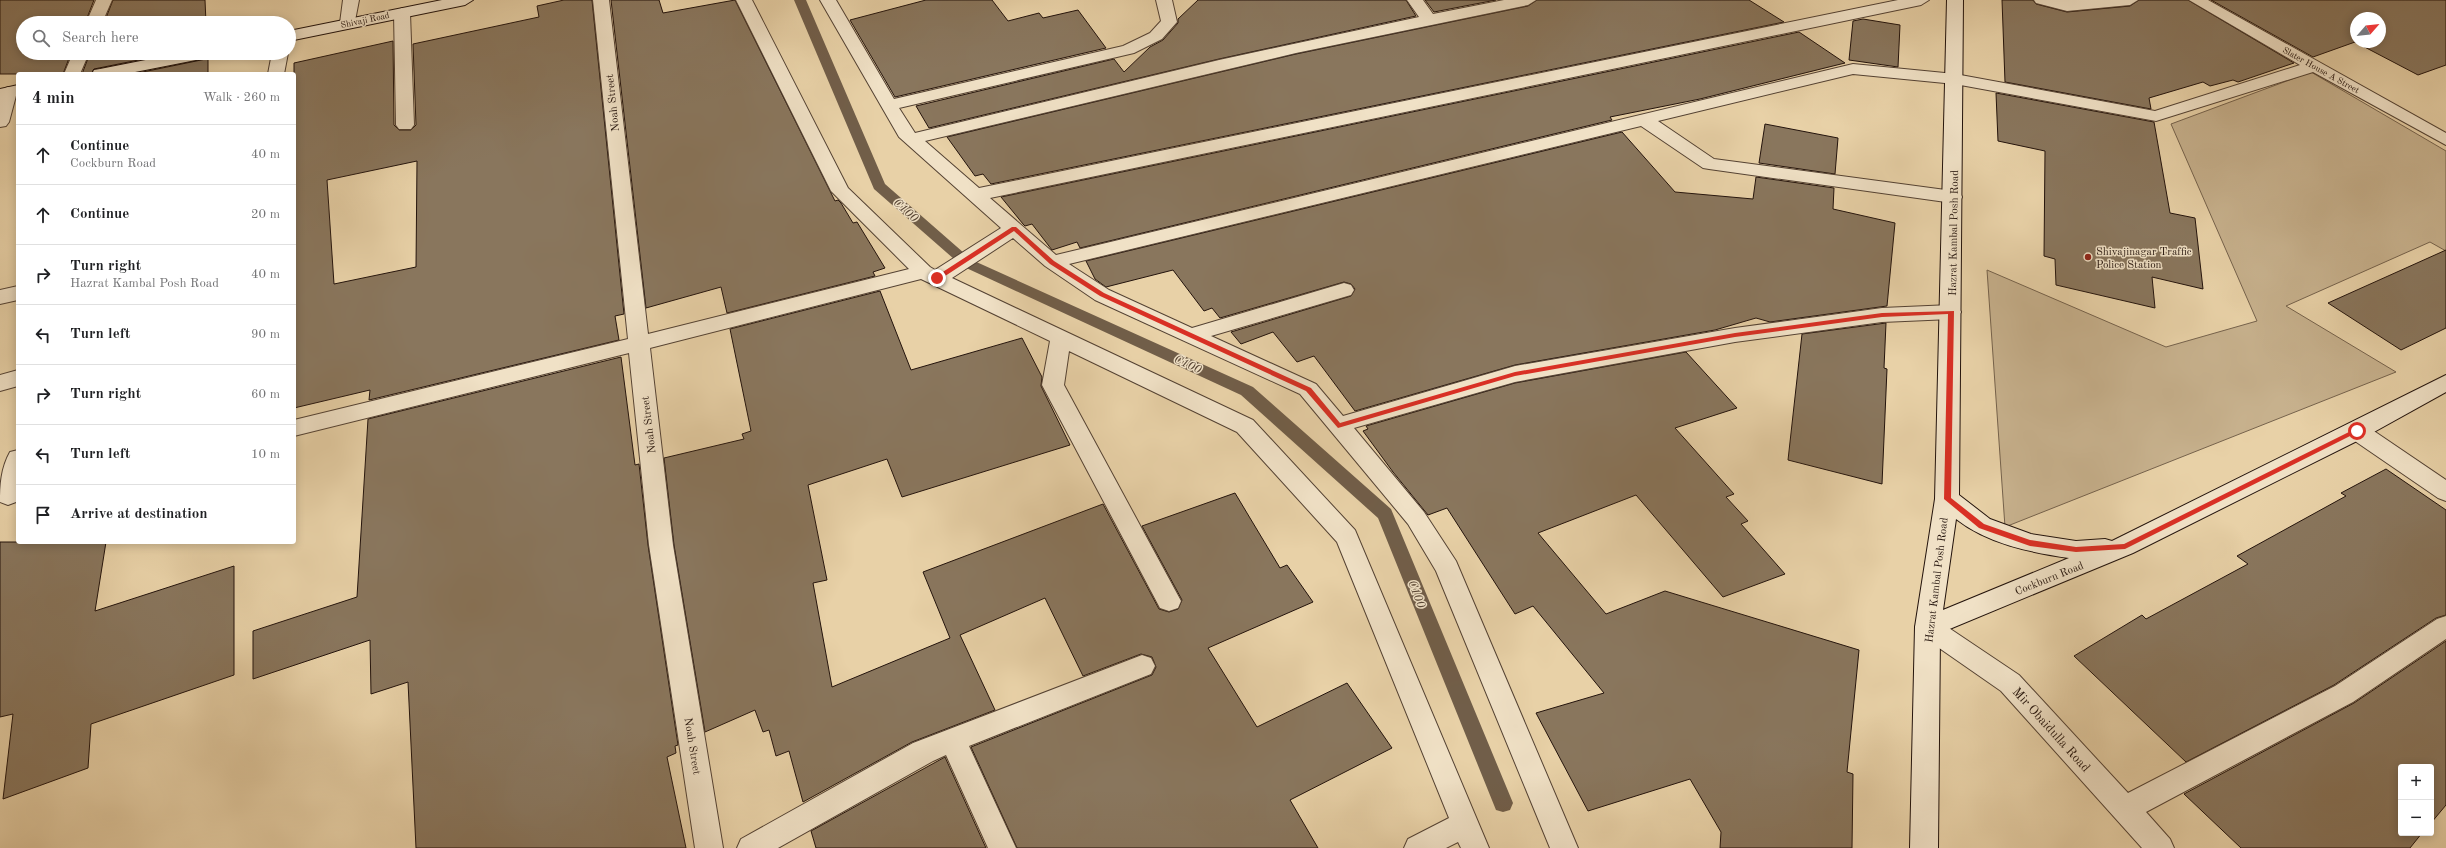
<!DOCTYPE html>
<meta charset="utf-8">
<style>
body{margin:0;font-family:"Old Standard TT",serif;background:#f6f6f6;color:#202124}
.controls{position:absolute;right:12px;bottom:12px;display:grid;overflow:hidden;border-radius:4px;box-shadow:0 2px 10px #0003}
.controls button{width:36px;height:36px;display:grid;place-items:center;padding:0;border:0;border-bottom:1px solid #e0e0e0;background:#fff;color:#202124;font:20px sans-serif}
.compass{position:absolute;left:2350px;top:12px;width:36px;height:36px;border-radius:50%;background:#fff;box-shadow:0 2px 10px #0003;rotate:62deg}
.stop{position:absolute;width:12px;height:12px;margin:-9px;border:3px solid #d93025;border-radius:50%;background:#fff}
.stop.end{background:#d93025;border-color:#fff;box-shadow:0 1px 4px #0008}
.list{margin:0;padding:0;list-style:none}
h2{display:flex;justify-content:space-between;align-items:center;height:52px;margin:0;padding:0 16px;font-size:17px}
h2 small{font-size:13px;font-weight:400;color:#757577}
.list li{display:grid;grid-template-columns:26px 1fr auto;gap:12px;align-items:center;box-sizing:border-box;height:60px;padding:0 16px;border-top:1px solid #e0e0e0}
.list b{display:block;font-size:15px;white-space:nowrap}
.list p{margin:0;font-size:13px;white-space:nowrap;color:#757577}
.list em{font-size:13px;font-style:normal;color:#757577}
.icon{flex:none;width:22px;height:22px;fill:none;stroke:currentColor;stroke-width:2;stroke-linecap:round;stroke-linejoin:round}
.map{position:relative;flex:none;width:2446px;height:848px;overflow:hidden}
.search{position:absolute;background:#fff;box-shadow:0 2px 10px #0003;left:16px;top:16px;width:280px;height:44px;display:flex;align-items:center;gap:10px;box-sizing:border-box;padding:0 14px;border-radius:22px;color:#757577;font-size:15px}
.panel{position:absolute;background:#fff;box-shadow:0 2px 10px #0003;left:16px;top:72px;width:280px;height:472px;border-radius:4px}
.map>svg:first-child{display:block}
.green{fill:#c7b18d;stroke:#75624c}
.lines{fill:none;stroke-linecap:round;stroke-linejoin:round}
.stream{fill:#715e49;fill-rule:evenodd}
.building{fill:#89765d;stroke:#23130c;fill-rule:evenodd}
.street-casing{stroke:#544233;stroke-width:2}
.secondary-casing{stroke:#23130c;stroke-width:2}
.street{fill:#f0e1c6;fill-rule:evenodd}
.secondary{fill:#f0e1c6;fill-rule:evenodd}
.route{fill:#d93025}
.poi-dot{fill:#8f2418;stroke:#f0e1c6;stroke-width:1.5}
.labels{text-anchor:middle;stroke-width:3;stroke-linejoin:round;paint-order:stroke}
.far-street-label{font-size:9px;fill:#23130c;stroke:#f0e1c6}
.street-label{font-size:11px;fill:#23130c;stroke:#f0e1c6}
.poi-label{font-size:11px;fill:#23130c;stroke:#f0e1c6;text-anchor:start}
.water-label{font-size:12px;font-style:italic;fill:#574535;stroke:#f0e1c6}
.near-street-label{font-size:13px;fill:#23130c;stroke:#f0e1c6}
</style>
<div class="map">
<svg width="2446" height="848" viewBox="0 0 2446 848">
<rect width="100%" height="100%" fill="#e8d1a7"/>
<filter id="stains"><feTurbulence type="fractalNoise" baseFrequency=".005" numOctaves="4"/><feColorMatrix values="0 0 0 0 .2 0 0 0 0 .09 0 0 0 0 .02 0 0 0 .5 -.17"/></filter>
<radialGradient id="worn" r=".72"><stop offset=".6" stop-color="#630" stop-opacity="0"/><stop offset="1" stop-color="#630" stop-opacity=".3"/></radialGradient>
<path class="green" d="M 2311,72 L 2446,151 L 2446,251 L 2430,242 L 2286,306 L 2396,372 L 2005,527 L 1987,270 L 2166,347 L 2257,321 L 2171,124 Z"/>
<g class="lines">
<path class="stream" d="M 794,0 L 806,0 L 885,184 L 972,260 L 1253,387 L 1391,509 L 1513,803 L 1510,810 L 1503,812 L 1496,810 L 1378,518 L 1241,395 L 962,266 L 874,189 Z"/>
</g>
<path class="building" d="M 0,0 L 94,0 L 85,23 L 23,23 L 23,53 L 71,53 L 63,74 L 0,74 Z
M 113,0 L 205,0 L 206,23 L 104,23 Z
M 564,0 L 592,0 L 624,314 L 615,316 L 619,340 L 369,400 L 370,390 L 294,408 L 294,63 L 393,41 L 394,125 L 399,130 L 411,130 L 416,125 L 413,44 L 539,17 L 537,6 ZM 417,161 L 416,267 L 334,284 L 327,180 Z
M 611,0 L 659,0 L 663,13 L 735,0 L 835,201 L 838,200 L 841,203 L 853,223 L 857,222 L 885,268 L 873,272 L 875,276 L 727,313 L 721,287 L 646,308 Z
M 926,0 L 992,0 L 1008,21 L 1039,13 L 1043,18 L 1078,10 L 1106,48 L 895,97 L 850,20 Z
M 1198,0 L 1406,0 L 1416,16 L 1219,59 L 929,128 L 916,106 L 1114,59 L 1124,72 L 1150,47 L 1163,40 L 1178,23 L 1178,19 Z
M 1425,0 L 1496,0 L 1434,12 Z
M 1537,0 L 1749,0 L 1784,22 L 991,184 L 983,174 L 975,176 L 947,137 L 1296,54 L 1528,6 Z
M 2002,0 L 2033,0 L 2036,4 L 2067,12 L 2130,6 L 2139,0 L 2188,0 L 2294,63 L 2238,82 L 2233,80 L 2210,86 L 2203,82 L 2149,98 L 2151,109 L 2005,82 Z
M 2211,0 L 2446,0 L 2446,65 L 2418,75 L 2355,42 L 2313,57 ZM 2356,18 L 2380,18 L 2380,42 L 2356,42 Z
M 1863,19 L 1900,25 L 1898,67 L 1849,60 L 1853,21 Z
M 1799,32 L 1845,63 L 1700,99 L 1610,117 L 1612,120 L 1080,248 L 1077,242 L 1052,250 L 1032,224 L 1025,226 L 1023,224 L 1001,197 Z
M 90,53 L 173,53 L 94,69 L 91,74 L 82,74 Z
M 208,59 L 208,74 L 133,74 L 206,59 Z
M 1996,93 L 2154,122 L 2170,213 L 2195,218 L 2203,289 L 2152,277 L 2155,308 L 2056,285 L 2055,259 L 2044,256 L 2045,151 L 1998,141 Z
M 1765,124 L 1838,138 L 1835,174 L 1759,163 Z
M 1622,132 L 1675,192 L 1753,199 L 1756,177 L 1834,188 L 1833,209 L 1895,223 L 1887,306 L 1770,322 L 1756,318 L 1715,330 L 1515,365 L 1355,411 L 1314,356 L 1297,362 L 1273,332 L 1241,344 L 1231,332 L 1351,296 L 1355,289 L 1351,284 L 1344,282 L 1220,318 L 1212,308 L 1204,311 L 1173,270 L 1106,287 L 1095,279 L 1086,261 Z
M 2446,250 L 2446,328 L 2401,350 L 2328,303 Z
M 880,291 L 911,370 L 1022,338 L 1042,377 L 1041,386 L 1070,445 L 902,497 L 887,459 L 808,485 L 827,580 L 813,583 L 832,687 L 950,638 L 923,572 L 1103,504 L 1159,609 L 1169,612 L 1178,609 L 1182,600 L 1142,526 L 1235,493 L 1280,568 L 1287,565 L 1313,602 L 1208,648 L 1257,727 L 1347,683 L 1392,748 L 1290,800 L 1318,848 L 1017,848 L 971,747 L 1152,675 L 1156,667 L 1152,657 L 1141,654 L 1083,676 L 1045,598 L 960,635 L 995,710 L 912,742 L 803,802 L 789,751 L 776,756 L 769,730 L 763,732 L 755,710 L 705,732 L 674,545 L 664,458 L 744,439 L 742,434 L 751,431 L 730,329 Z
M 1886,323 L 1884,368 L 1887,369 L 1882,484 L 1788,460 L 1802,334 Z
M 1686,352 L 1737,408 L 1675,428 L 1734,494 L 1726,497 L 1748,521 L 1741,524 L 1785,574 L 1723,597 L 1636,495 L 1538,533 L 1606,614 L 1665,591 L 1859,650 L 1847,772 L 1853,774 L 1852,848 L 1720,848 L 1721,832 L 1690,779 L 1588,811 L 1536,713 L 1604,693 L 1533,606 L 1515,614 L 1447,508 L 1428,515 L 1393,472 L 1363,431 L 1368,429 L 1366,426 L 1515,383 Z
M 621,357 L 635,465 L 639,464 L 648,545 L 678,745 L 675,746 L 676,753 L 667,757 L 686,848 L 416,848 L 408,682 L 371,694 L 370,640 L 253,679 L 253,631 L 357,597 L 368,419 Z
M 2386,469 L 2446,510 L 2446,615 L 2436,618 L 2334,685 L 2186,762 L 2074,656 L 2142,615 L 2146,619 L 2248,564 L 2237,556 L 2346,496 L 2341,493 Z
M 0,542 L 106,542 L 95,611 L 234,566 L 234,675 L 91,724 L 88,768 L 3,799 L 13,714 L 0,717 Z
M 2446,641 L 2446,805 L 2431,823 L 2431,767 L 2401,767 L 2401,833 L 2422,833 L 2410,848 L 2241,848 L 2184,794 L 2354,703 Z
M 945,757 L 986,848 L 816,848 L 811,831 Z"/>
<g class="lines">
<defs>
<path id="street" d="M 96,0 L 112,0 L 102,23 L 86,23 Z
M 343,0 L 359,0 L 354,26 L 348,28 L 340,23 Z
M 593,0 L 609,0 L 648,334 L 909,269 L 831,191 L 736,0 L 752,0 L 848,188 L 930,267 L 935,270 L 1001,228 L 899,137 L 820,0 L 836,0 L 894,99 L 1123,46 L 1150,33 L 1161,21 L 1156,0 L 1172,0 L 1177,22 L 1162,39 L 1134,53 L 899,108 L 915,133 L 1219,60 L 1419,17 L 1407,0 L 1423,0 L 1433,14 L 1504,0 L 1536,0 L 1528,5 L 1296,53 L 925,141 L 979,188 L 1898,0 L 1929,0 L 1921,5 L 990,198 L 1056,255 L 1853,64 L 1955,74 L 2155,111 L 2300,65 L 2189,0 L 2208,0 L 2446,133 L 2446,145 L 2313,72 L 2156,121 L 1955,84 L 1853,74 L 1658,121 L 1714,159 L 1953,191 L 1960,193 L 1962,197 L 1960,201 L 1953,203 L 1709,169 L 1703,168 L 1641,126 L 1069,264 L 1109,290 L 1192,328 L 1344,283 L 1351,285 L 1354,290 L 1351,295 L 1211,336 L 1316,384 L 1343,416 L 1515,366 L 1735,328 L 1882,308 L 1951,305 L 1958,307 L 1961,312 L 1958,317 L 1951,319 L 1882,322 L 1735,342 L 1515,382 L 1354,428 L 1424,512 L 1456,561 L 1578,848 L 1550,848 L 1436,571 L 1408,524 L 1300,394 L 1095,300 L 1045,266 L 1013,238 L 952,278 L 1253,420 L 1355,530 L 1489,848 L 1461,848 L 1458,842 L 1446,848 L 1404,848 L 1408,839 L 1449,818 L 1337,542 L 1237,432 L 1069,351 L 1064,385 L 1181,601 L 1178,608 L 1169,611 L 1160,608 L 1042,385 L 1050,341 L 921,279 L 650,348 L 673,545 L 723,848 L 695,848 L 649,545 L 629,353 L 294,436 L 294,420 L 628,339 Z
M 2034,0 L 2138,0 L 2130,5 L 2067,11 L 2036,3 Z
M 402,8 L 410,13 L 414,125 L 411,129 L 399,129 L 396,125 L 394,13 Z
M 73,53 L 89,53 L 80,74 L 64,74 Z
M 272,53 L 288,53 L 284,74 L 268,74 Z
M 8,87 L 14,88 L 17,92 L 9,122 L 6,126 L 0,127 L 0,91 Z
M 18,286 L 18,300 L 0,304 L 0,290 Z
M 18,370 L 18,386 L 0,391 L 0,375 Z
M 2357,423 L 2365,425 L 2446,480 L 2446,501 L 2438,498 L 2349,437 L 2346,431 L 2349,425 Z
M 18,450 L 18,499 L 16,502 L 8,505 L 0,502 C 0,485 1,468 10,452 Z
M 2446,616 L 2446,639 L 2353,702 L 2146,812 L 2170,839 L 2174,848 L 2142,848 L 2001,691 L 1919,634 L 1915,627 L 1919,620 L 1928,617 L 1937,620 L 2019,675 L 2128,793 L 2335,686 L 2437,619 Z
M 1142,655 L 1151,658 L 1155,666 L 1151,674 L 969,746 L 1016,848 L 988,848 L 946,755 L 933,761 L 778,848 L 737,848 L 741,839 L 913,743 Z"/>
<path id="secondary" d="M 442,0 L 473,0 L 465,5 L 289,41 L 289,31 Z
M 1947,0 L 1963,0 L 1959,495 L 1990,519 L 2031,534 L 2076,541 L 2105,539 L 2112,541 L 2446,375 L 2446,392 L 2365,437 L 2133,553 L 1940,633 L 1938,848 L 1910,848 L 1915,627 L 1935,499 ZM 1956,519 C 1988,544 2029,552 2069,558 L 1943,610 Z
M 181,53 L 214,53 L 212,56 L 206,58 L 125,74 L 92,74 L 94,70 L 100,69 Z
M 18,85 L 18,95 L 0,99 L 0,89 Z"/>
</defs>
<use href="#street" class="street-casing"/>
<use href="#secondary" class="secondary-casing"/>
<use href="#street" class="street"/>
<use href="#secondary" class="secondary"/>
</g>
<path class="route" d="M 1012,227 L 1016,227 L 1054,261 L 1104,293 L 1311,388 L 1340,423 L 1515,372 L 1735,333 L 1882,313 L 1954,311 L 1951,498 L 1984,524 L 2030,540 L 2076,547 L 2124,544 L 2355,429 L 2360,431 L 2125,549 L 2076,552 L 2030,546 L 1979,528 L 1944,499 L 1948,314 L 1882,317 L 1735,337 L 1515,376 L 1338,428 L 1306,391 L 1100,296 L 1050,264 L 1014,231 L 939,280 L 935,280 L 935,277 Z"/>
<circle class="poi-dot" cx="2088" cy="257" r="4"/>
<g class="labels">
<g class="far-street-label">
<text transform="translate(365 20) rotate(-12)" y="3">Shivaji Road</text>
<text transform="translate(2321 70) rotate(29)" y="3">Slater House A Street</text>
</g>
<g class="street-label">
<text transform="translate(612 103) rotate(-96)" y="4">Noah Street</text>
<text transform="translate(1953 233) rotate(-89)" y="4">Hazrat Kambal Posh Road</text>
<text transform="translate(648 425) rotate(-97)" y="4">Noah Street</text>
<text transform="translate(2049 578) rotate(-22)" y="4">Cockburn Road</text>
<text transform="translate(1936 580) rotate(-83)" y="4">Hazrat Kambal Posh Road</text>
<text transform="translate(693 746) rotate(81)" y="4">Noah Street</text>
</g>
<g class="poi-label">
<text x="2096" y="255">Shivajinagar Traffic<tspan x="2096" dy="13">Police Station</tspan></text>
</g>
<g class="water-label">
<text transform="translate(906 210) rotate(41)" y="4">C100</text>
<text transform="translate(1188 364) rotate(25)" y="4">C100</text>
<text transform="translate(1417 594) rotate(68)" y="4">C100</text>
</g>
<g class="near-street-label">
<text transform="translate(2052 729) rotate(48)" y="5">Mir Obaidulla Road</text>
</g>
</g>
<rect width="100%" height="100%" filter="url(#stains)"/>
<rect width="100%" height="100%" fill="url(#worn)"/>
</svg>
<div class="controls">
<button>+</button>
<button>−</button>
</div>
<svg class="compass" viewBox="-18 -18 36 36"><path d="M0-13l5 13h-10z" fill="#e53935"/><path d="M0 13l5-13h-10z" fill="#757577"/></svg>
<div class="stop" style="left:2357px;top:431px"></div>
<div class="stop end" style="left:937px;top:278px"></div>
<div class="search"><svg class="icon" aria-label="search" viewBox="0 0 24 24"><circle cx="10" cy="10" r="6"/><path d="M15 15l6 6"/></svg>Search here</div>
<section class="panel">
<h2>4 min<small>Walk · 260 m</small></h2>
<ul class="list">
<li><svg class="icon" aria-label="ahead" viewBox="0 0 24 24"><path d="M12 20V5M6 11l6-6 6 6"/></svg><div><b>Continue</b><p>Cockburn Road</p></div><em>40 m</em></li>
<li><svg class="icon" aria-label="ahead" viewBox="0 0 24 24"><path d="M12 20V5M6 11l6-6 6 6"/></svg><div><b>Continue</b></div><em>20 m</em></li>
<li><svg class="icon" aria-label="right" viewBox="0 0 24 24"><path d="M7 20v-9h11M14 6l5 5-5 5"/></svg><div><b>Turn right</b><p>Hazrat Kambal Posh Road</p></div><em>40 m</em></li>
<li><svg class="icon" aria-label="left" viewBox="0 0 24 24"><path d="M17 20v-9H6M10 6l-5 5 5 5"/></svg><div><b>Turn left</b></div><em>90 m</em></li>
<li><svg class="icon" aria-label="right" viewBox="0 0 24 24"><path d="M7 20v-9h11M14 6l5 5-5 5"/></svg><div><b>Turn right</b></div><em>60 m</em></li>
<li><svg class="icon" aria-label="left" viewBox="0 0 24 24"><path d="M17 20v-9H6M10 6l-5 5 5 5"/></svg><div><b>Turn left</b></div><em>10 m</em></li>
<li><svg class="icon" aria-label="arrive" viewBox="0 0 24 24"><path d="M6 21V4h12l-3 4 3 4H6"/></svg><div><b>Arrive at destination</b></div></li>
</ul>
</section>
</div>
